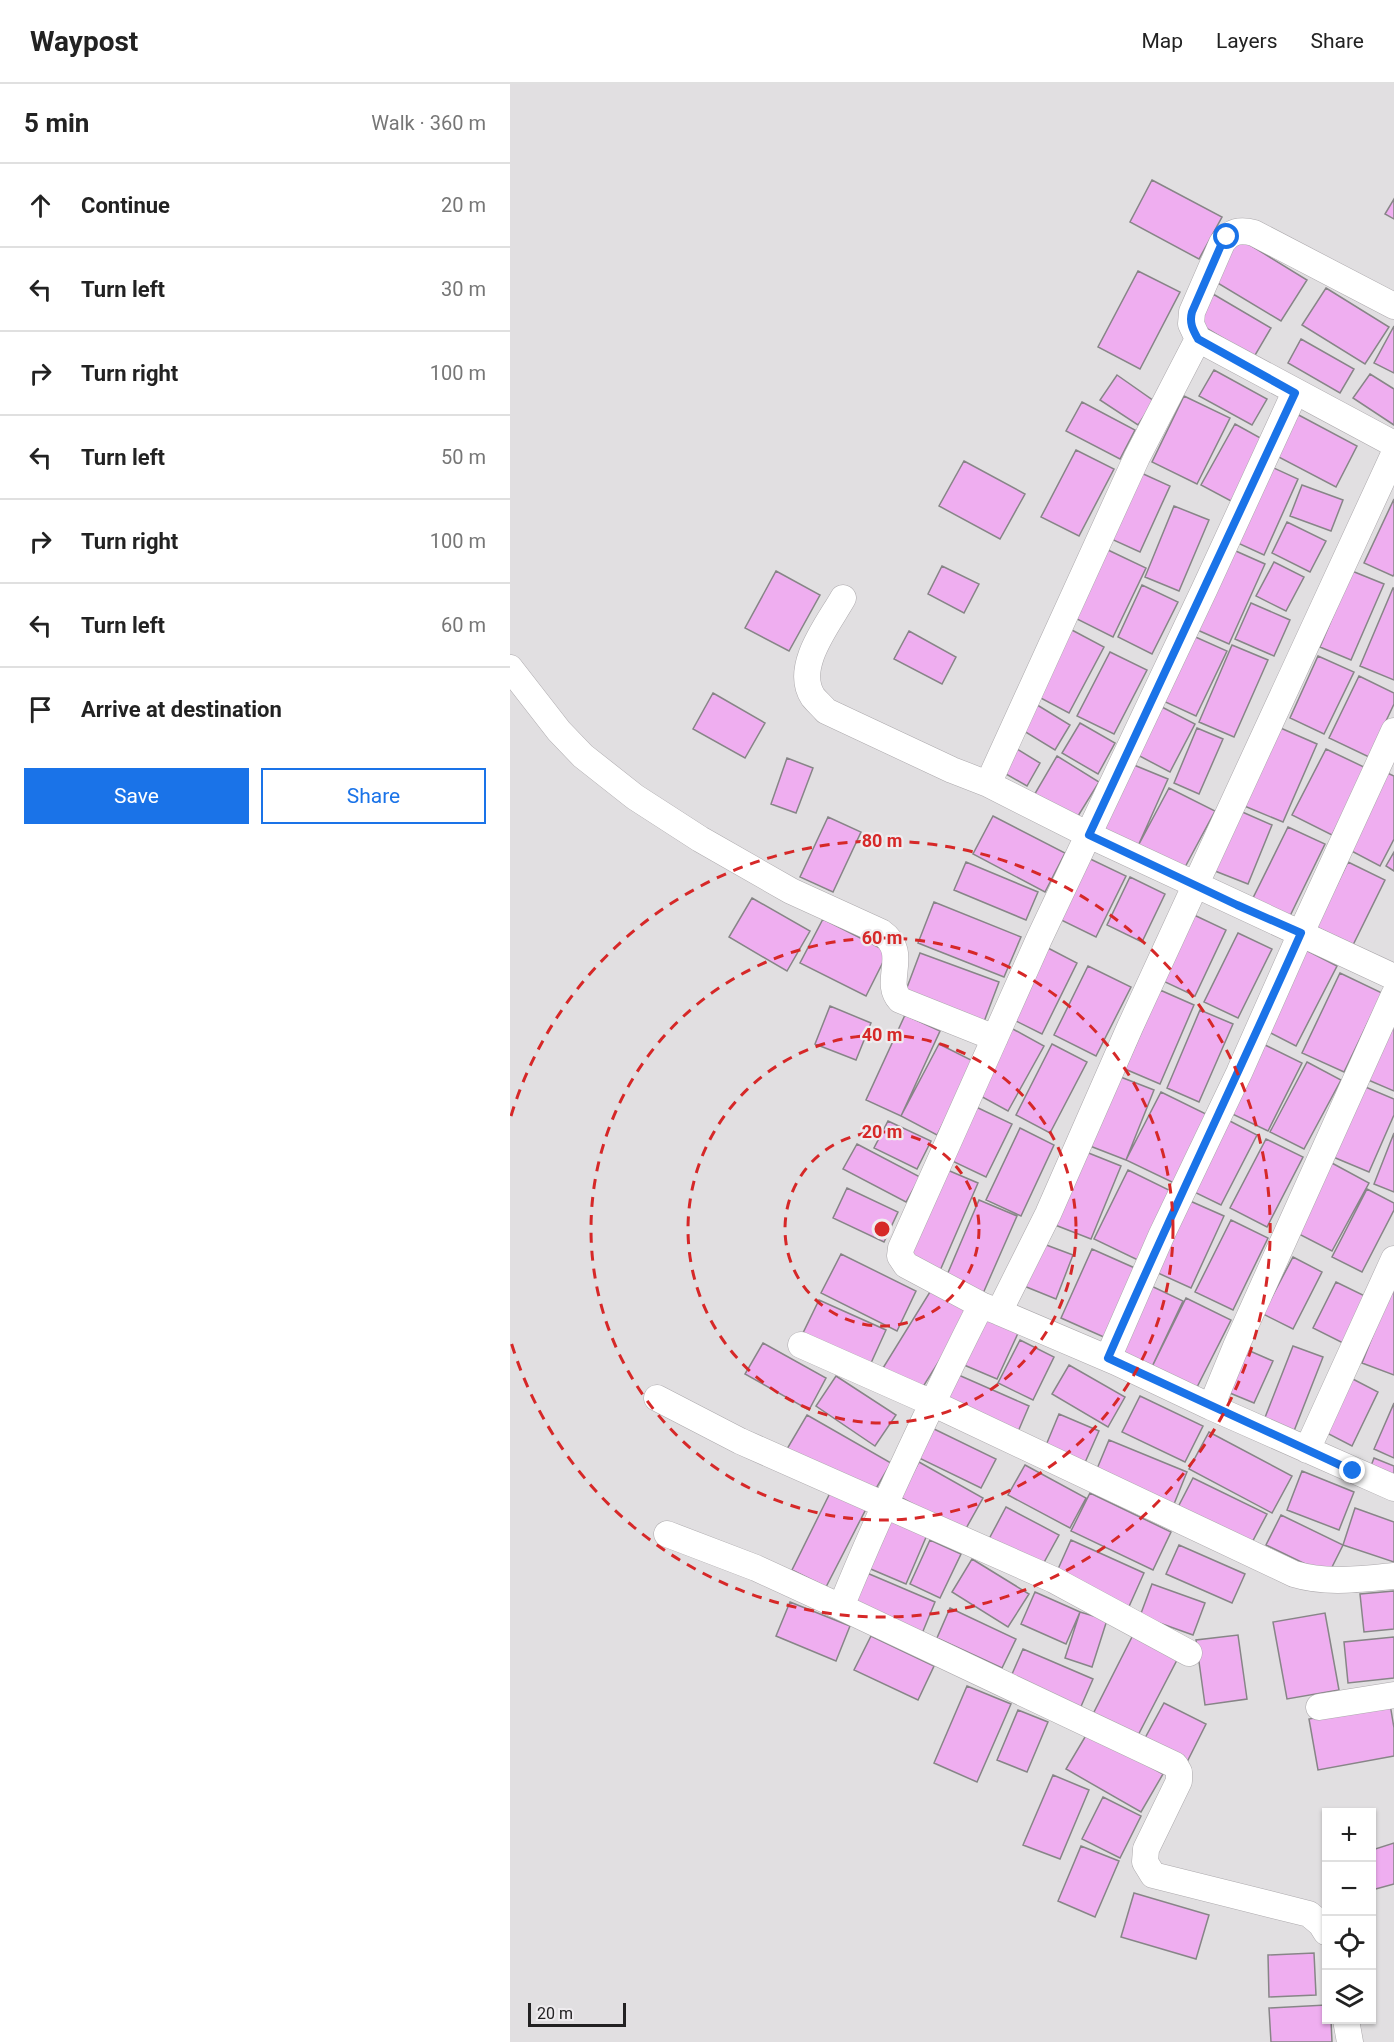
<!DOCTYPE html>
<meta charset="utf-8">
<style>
body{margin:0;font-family:Roboto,sans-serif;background:#f2f2f2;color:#222}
.controls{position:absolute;right:18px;bottom:18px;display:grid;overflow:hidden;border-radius:0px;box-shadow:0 2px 4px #0004}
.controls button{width:54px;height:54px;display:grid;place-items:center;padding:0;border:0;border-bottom:2px solid #e0e0e0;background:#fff;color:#222;font:30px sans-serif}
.scale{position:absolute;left:18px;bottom:15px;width:98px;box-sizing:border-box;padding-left:6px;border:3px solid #222122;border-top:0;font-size:16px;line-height:21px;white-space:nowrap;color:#222122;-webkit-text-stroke:4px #efecef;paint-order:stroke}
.stop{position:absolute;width:18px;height:18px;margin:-14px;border:4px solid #1a73e8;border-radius:50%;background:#fff}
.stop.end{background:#1a73e8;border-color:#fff;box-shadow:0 2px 6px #0008}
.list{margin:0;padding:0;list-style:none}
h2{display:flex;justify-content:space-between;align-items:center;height:78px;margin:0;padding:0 24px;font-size:26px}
h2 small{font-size:20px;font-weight:400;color:#767676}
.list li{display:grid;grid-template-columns:39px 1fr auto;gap:18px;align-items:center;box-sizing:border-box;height:84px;padding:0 24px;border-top:2px solid #e0e0e0}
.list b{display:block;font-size:22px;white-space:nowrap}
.list em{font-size:20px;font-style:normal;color:#767676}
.actions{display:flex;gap:12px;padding:18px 24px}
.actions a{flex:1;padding:14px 0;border:2px solid #1a73e8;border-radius:0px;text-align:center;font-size:21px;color:#1a73e8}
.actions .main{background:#1a73e8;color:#fff}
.icon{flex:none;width:33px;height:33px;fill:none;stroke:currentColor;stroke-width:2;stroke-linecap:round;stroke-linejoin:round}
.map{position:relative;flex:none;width:884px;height:1958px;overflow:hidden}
header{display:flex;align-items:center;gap:36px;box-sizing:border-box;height:84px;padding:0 30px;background:#fff;border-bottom:2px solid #e0e0e0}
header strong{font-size:28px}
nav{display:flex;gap:33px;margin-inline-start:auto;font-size:21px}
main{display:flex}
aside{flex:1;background:#fff}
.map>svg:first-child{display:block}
.building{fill:#efaef0;stroke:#878587;stroke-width:1.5}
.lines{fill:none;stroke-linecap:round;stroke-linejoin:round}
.street-casing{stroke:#aca9ac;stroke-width:27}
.street{stroke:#fff;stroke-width:26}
.route{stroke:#1a73e8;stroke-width:8}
.ring{fill:none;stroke:#d62828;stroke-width:3;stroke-dasharray:10 8}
.centre{fill:#d62828;stroke:#efecef;stroke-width:3}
.ring-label{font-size:18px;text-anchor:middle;font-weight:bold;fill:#d62828;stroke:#efecef;stroke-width:4.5;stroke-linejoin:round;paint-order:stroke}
</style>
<header>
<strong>Waypost</strong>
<nav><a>Map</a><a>Layers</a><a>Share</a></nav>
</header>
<main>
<aside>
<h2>5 min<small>Walk · 360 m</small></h2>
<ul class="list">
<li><svg class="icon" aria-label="ahead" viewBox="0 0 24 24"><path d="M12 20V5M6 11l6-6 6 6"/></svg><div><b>Continue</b></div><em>20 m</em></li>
<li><svg class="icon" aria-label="left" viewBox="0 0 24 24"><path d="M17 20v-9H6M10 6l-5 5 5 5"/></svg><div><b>Turn left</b></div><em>30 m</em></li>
<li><svg class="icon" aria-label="right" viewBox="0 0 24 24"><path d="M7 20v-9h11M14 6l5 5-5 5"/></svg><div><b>Turn right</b></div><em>100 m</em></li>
<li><svg class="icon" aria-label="left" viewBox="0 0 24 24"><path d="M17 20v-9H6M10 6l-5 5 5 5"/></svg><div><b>Turn left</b></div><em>50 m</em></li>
<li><svg class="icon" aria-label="right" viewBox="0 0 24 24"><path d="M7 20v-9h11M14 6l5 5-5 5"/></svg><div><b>Turn right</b></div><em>100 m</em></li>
<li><svg class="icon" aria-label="left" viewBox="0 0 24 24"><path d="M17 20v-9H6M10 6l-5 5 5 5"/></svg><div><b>Turn left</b></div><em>60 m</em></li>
<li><svg class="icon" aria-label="arrive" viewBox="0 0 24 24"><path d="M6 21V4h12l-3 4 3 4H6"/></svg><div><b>Arrive at destination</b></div></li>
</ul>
<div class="actions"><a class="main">Save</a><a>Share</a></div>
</aside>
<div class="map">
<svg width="884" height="1958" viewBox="0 0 884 1958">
<rect width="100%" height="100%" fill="#e1dfe1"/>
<path class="building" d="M 642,96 L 712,133 L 689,175 L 620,138 Z
M 884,115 L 884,135 L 875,130 Z
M 727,153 L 797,196 L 771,237 L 701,195 Z
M 628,187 L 670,208 L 630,285 L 588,263 Z
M 816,204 L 879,243 L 855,280 L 792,241 Z
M 703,210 L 761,244 L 744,273 L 686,238 Z
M 884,242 L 884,289 L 864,279 Z
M 791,255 L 844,285 L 830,309 L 778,279 Z
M 704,286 L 757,315 L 742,341 L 689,312 Z
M 860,290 L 884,305 L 884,341 L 843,314 Z
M 607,291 L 644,317 L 628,341 L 590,316 Z
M 674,312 L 720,334 L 687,400 L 642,378 Z
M 572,318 L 625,346 L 610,375 L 556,347 Z
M 783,328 L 847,362 L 826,403 L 761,369 Z
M 725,340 L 754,356 L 721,417 L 691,401 Z
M 566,366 L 604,385 L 569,452 L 531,433 Z
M 454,377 L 515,410 L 490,455 L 429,422 Z
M 753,379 L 788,395 L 754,471 L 719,455 Z
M 629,388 L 660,402 L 630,468 L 599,454 Z
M 792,401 L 833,416 L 821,447 L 780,432 Z
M 884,415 L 884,490 L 883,492 L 854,479 Z
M 664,422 L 699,436 L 669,507 L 635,493 Z
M 777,438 L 816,457 L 800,488 L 762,469 Z
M 719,464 L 755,480 L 719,560 L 683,544 Z
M 598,466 L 636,484 L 603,553 L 565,534 Z
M 764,478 L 794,493 L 776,527 L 746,512 Z
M 432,482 L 469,500 L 454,529 L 418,510 Z
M 266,487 L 310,511 L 279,567 L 235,544 Z
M 842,487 L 874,500 L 841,576 L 810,563 Z
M 632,501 L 668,518 L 642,570 L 608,553 Z
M 883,504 L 884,504 L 884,596 L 850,582 Z
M 741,519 L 780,536 L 764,572 L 725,555 Z
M 560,545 L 594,563 L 559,629 L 525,611 Z
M 399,547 L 446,573 L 432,600 L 384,575 Z
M 681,551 L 717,567 L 686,632 L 651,616 Z
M 722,561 L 758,576 L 724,653 L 689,638 Z
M 600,568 L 637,586 L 604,650 L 567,632 Z
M 808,572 L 844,588 L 814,650 L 780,634 Z
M 849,592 L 884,609 L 884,620 L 859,673 L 819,654 Z
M 203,609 L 255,639 L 235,674 L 183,645 Z
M 524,619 L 560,641 L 545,666 L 509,644 Z
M 648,621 L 685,640 L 660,688 L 622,668 Z
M 570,639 L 605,659 L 588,690 L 552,669 Z
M 766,642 L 807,660 L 773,738 L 732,721 Z
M 687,644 L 713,655 L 689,710 L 664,699 Z
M 502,662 L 530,679 L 517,702 L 489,686 Z
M 816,665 L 856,684 L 822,751 L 782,731 Z
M 547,672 L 589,698 L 565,737 L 523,713 Z
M 277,674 L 303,684 L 286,729 L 261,720 Z
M 619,679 L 658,695 L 628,762 L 591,746 Z
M 873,687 L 884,692 L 884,755 L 870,782 L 832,762 Z
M 659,704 L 705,727 L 674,785 L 628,762 Z
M 730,727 L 762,741 L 738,800 L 705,787 Z
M 483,732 L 555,769 L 535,808 L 463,770 Z
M 318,733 L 351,748 L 323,808 L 290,793 Z
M 778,743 L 815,760 L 778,836 L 741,818 Z
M 884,768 L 884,787 L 876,782 Z
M 574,772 L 616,792 L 586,853 L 545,833 Z
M 456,778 L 528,808 L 516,836 L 444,806 Z
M 838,778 L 875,796 L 843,861 L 806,843 Z
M 620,793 L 655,810 L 632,858 L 597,841 Z
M 242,814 L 300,847 L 277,887 L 219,853 Z
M 424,818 L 511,853 L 494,893 L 408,859 Z
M 684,831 L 716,846 L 685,912 L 653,897 Z
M 313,835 L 378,868 L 356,912 L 290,879 Z
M 728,849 L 762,865 L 728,934 L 694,918 Z
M 536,863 L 567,879 L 532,950 L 500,934 Z
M 792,864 L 827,882 L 786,962 L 751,944 Z
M 410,869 L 489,898 L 472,943 L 393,914 Z
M 578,882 L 621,903 L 586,972 L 544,951 Z
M 830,889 L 872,909 L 834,988 L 792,969 Z
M 650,906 L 684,921 L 650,1000 L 615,985 Z
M 320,922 L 361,939 L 346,976 L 305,960 Z
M 690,926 L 723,940 L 689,1018 L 657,1004 Z
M 884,928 L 884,1007 L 856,995 Z
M 395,931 L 430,947 L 391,1032 L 356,1016 Z
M 501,944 L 534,962 L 498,1027 L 465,1009 Z
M 751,959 L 792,979 L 758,1047 L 716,1027 Z
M 429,960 L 465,978 L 427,1051 L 391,1032 Z
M 542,960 L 577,978 L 540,1049 L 506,1031 Z
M 797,978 L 831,996 L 794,1065 L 760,1048 Z
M 608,992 L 644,1006 L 616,1076 L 580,1062 Z
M 846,999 L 884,1015 L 884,1031 L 859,1088 L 816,1070 Z
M 651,1008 L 698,1031 L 664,1099 L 616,1076 Z
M 464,1022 L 502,1040 L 476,1093 L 438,1075 Z
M 714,1034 L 747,1051 L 711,1121 L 678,1105 Z
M 378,1037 L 421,1057 L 407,1085 L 364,1064 Z
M 510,1044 L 544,1061 L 511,1132 L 476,1116 Z
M 884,1049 L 884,1108 L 864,1100 Z
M 756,1055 L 793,1073 L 757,1143 L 720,1124 Z
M 347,1060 L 410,1093 L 396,1118 L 333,1085 Z
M 571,1066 L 611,1082 L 581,1155 L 540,1139 Z
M 820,1078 L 859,1099 L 822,1167 L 783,1147 Z
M 435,1085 L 468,1099 L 429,1189 L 396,1175 Z
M 618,1086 L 665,1109 L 632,1178 L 584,1155 Z
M 337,1104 L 388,1128 L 374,1158 L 323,1134 Z
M 857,1105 L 884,1119 L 884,1126 L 852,1188 L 822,1173 Z
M 671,1113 L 714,1132 L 681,1204 L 637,1184 Z
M 469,1116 L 507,1132 L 471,1214 L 434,1198 Z
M 721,1136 L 758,1154 L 723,1226 L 685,1208 Z
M 531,1159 L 563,1171 L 546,1215 L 514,1202 Z
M 582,1165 L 627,1185 L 596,1254 L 551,1234 Z
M 331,1170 L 406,1207 L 387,1247 L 311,1209 Z
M 783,1173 L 812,1188 L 783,1245 L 753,1230 Z
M 826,1198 L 859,1214 L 835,1260 L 803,1244 Z
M 635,1199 L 673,1217 L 639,1289 L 601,1271 Z
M 423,1203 L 461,1226 L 411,1306 L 373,1284 Z
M 882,1203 L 884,1204 L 884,1291 L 852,1279 Z
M 676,1214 L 721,1236 L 683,1311 L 639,1289 Z
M 309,1216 L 376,1246 L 361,1279 L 293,1249 Z
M 469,1229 L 509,1247 L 487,1295 L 447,1278 Z
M 510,1256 L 544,1273 L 523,1316 L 488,1299 Z
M 253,1259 L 316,1294 L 299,1326 L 235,1290 Z
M 783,1262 L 813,1273 L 784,1347 L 754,1336 Z
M 733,1264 L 763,1277 L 744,1319 L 715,1307 Z
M 559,1281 L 615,1313 L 598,1343 L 542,1310 Z
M 444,1289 L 519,1322 L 507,1350 L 431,1318 Z
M 326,1292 L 386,1331 L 365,1362 L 306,1322 Z
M 837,1292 L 868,1308 L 842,1362 L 811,1346 Z
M 630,1312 L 693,1342 L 675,1378 L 612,1348 Z
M 884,1319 L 884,1374 L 864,1365 Z
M 549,1330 L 589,1347 L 573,1383 L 534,1366 Z
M 297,1331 L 381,1379 L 361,1413 L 277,1365 Z
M 422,1344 L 486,1375 L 471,1404 L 407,1373 Z
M 699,1348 L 782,1392 L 762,1429 L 679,1385 Z
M 599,1356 L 677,1388 L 662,1425 L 584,1392 Z
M 864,1374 L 884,1382 L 884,1397 L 859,1387 Z
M 409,1378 L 473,1414 L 454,1448 L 390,1413 Z
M 515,1381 L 576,1414 L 560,1444 L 498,1411 Z
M 792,1387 L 844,1408 L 829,1446 L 777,1426 Z
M 683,1394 L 757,1430 L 738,1466 L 665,1429 Z
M 321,1407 L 356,1425 L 316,1503 L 282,1486 Z
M 580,1409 L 661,1448 L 643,1486 L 561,1447 Z
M 496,1423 L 549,1451 L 532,1482 L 479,1455 Z
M 845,1424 L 884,1438 L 884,1478 L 833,1461 Z
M 771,1431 L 833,1461 L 818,1491 L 756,1461 Z
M 377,1434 L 417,1451 L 396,1500 L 356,1483 Z
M 420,1456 L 451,1470 L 430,1514 L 400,1500 Z
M 561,1456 L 634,1489 L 617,1527 L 544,1494 Z
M 669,1461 L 735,1490 L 722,1519 L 656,1490 Z
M 462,1475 L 519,1510 L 498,1543 L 442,1508 Z
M 357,1489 L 425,1518 L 411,1552 L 342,1523 Z
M 642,1500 L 695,1519 L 683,1551 L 630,1532 Z
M 884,1507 L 884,1545 L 854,1548 L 850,1510 Z
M 525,1508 L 570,1528 L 556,1560 L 511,1540 Z
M 280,1518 L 340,1542 L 326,1577 L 266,1552 Z
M 440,1524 L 506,1555 L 492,1584 L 427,1554 Z
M 570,1528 L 597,1536 L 582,1583 L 555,1574 Z
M 815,1529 L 829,1606 L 777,1615 L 763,1538 Z
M 623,1551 L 668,1574 L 624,1659 L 580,1636 Z
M 728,1551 L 737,1615 L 695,1621 L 686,1556 Z
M 361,1552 L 424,1582 L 408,1616 L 344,1586 Z
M 884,1553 L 884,1594 L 838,1599 L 834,1558 Z
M 513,1565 L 583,1595 L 569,1627 L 499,1597 Z
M 457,1602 L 501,1620 L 467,1698 L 424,1679 Z
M 654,1619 L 696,1640 L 677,1678 L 634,1656 Z
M 880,1620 L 884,1644 L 884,1672 L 808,1686 L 799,1635 Z
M 508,1626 L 538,1638 L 517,1688 L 487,1676 Z
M 578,1648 L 653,1690 L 631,1728 L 556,1685 Z
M 543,1691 L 579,1706 L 550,1775 L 513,1761 Z
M 593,1713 L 631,1732 L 610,1774 L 572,1755 Z
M 884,1759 L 884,1800 L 862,1806 L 862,1766 Z
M 571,1762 L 609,1777 L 585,1833 L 548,1817 Z
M 624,1809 L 699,1831 L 686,1875 L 611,1853 Z
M 804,1869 L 806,1911 L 759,1913 L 758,1871 Z
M 816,1921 L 816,1936 L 821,1936 L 822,1958 L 761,1958 L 759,1924 Z"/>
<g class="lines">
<defs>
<path id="street" d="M 884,222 L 744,149 C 730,145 721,147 712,159 L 682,228 L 681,240 L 688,255 L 627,373 L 478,700 L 579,751 L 884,893
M 688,255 L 884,360
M 785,308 L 695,504 L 529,855 L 391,1164 L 390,1172 L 396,1181 L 471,1221 L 489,1228 L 538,1130 L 620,943 L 884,370
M 333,514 C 319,539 283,583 303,613 C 307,618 312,622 316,627 L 442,686 L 478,700
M 0,584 L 49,647 L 73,672 L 125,713 L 190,755 L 281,807 L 371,848 C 401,869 372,897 390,916 L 485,954
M 471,1221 C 421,1320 373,1420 331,1523 L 665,1681 L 669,1688 L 669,1697 L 636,1765 L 635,1778 L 643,1791 L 799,1830 L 811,1840 L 816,1848
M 489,1228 L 606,1278 L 701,1323 L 884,1404
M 291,1261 L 422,1319 L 784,1490 C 817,1500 850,1495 884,1492
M 598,1274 L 652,1150 L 729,989 L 791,849 L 884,647
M 147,1314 L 230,1357 L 544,1496 L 679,1569
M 701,1323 L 727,1260 L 884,911
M 797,1366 L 884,1175
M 157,1450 L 246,1484 L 331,1523
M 809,1623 L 884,1611
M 836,1936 L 840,1958"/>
</defs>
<use href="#street" class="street-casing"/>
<use href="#street" class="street"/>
</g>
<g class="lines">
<path class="route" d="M 717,153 L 712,159 L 682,228 C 679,239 683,246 688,255 L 785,309 L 579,751 L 727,821 L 791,849 C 728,991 660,1131 598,1274 L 843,1387"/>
</g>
<g class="ring">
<circle cx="372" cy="1145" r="97"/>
<circle cx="372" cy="1145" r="194"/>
<circle cx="372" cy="1145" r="291"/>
<path d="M1 1032A388 388 0 1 1 1 1258"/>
</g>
<circle cx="372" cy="1145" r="9" class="centre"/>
<g class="ring-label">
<text x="372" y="763">80 m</text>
<text x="372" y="860">60 m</text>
<text x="372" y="957">40 m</text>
<text x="372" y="1054">20 m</text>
</g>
</svg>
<div class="controls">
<button>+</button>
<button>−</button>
<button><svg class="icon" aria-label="locate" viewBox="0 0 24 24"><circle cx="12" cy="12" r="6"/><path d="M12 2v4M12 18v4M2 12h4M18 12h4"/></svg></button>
<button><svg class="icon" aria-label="layers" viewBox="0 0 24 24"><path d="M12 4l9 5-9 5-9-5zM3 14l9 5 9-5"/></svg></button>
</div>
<div class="scale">20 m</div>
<div class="stop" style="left:717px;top:153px"></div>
<div class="stop end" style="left:843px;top:1387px"></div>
</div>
</main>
